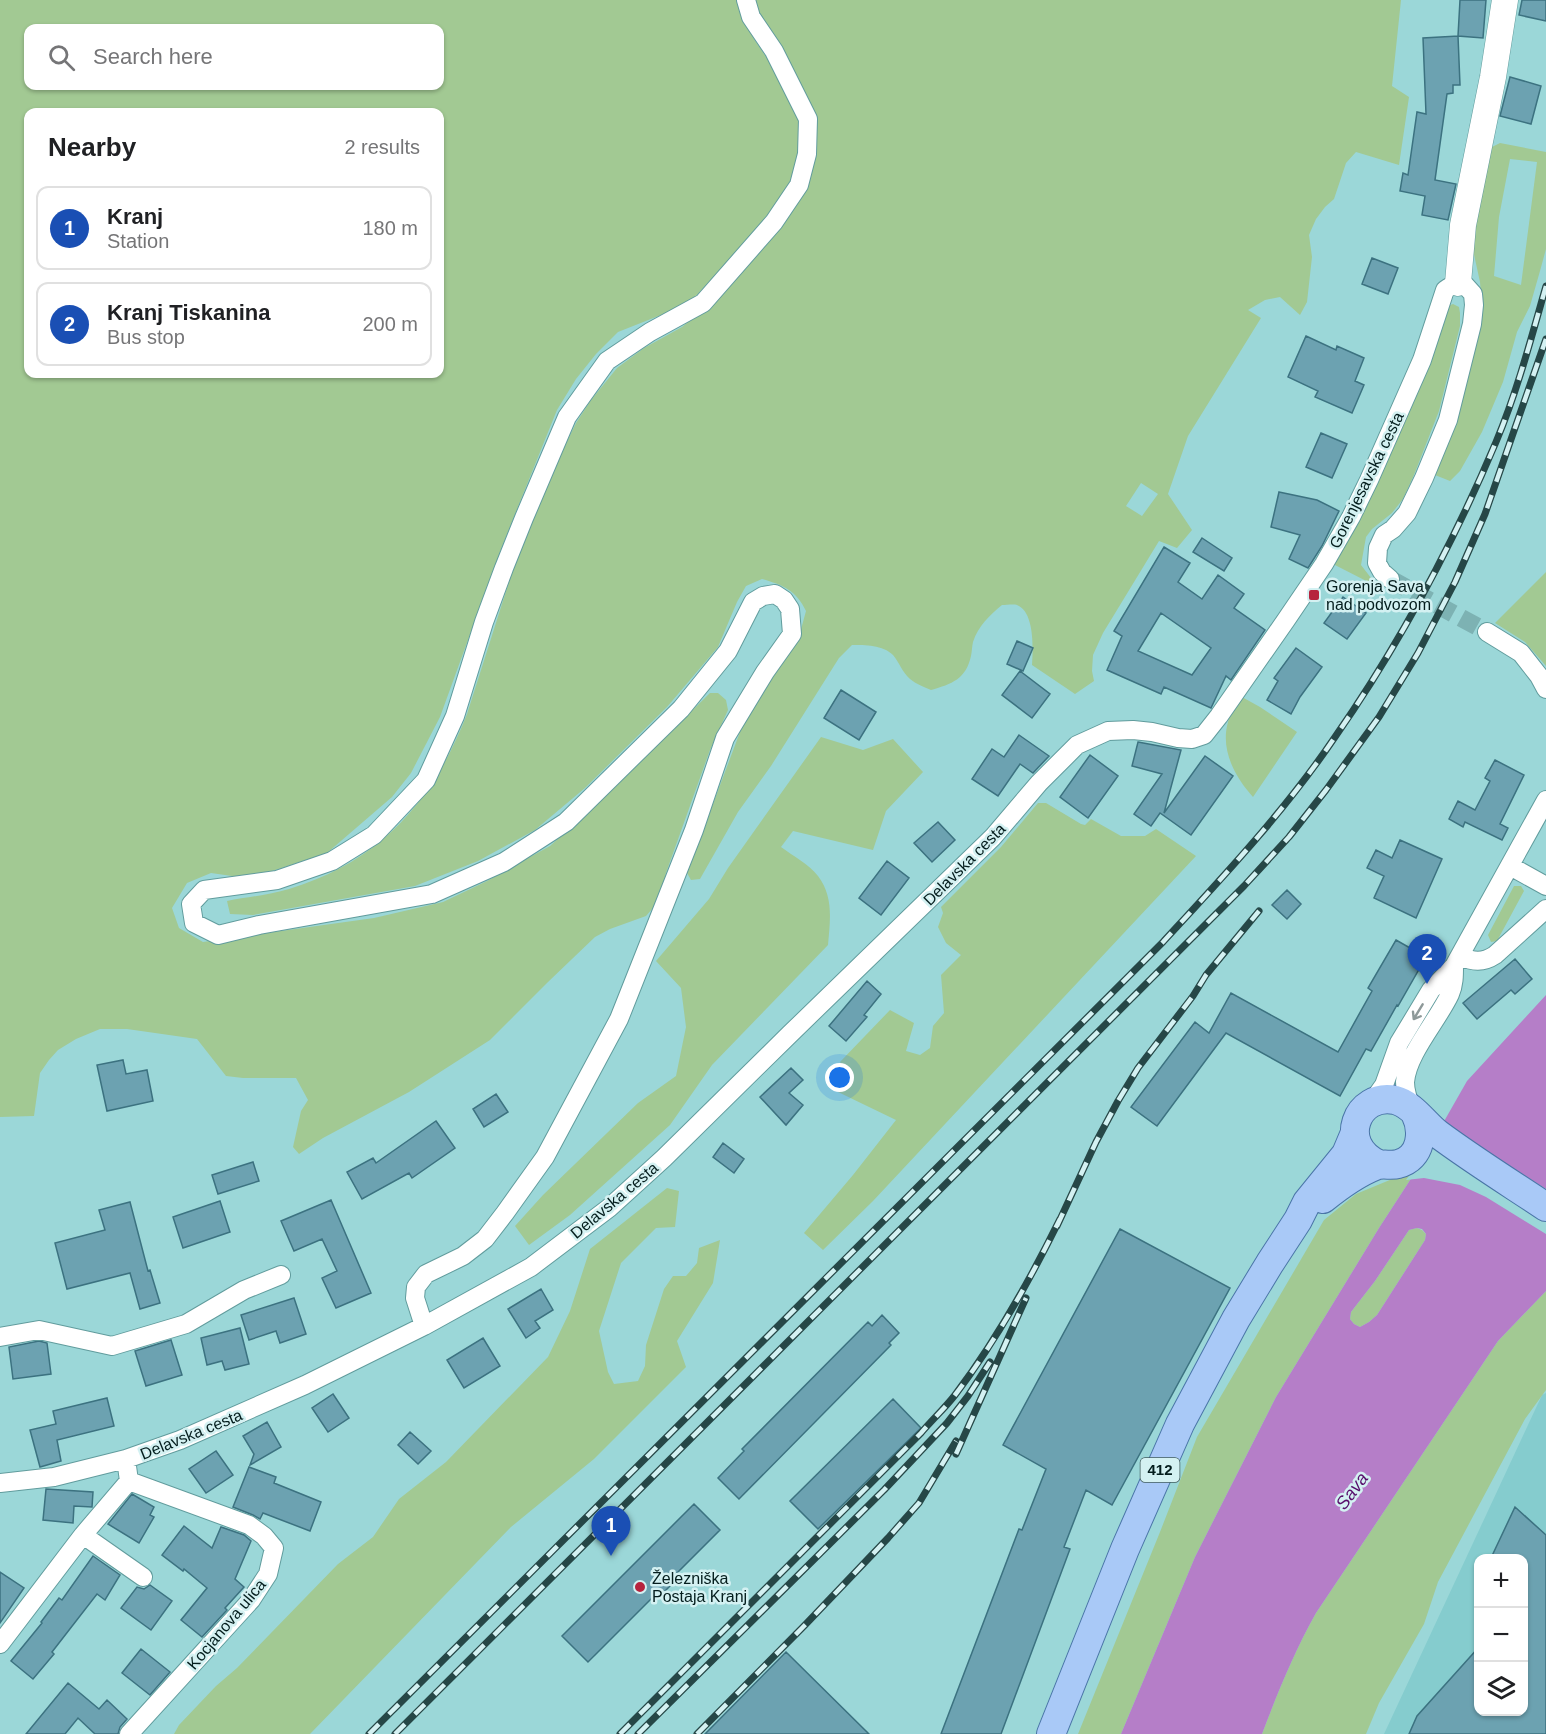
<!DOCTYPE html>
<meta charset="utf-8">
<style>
body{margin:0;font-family:Helvetica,sans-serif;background:#f6f6f6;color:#202124}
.controls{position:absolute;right:18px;bottom:18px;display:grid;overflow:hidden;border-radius:12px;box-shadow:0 2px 4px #0004}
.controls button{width:54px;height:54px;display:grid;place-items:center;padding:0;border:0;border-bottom:2px solid #e0e0e0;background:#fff;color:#202124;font:30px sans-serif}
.you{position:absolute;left:840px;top:1078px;width:21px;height:21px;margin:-15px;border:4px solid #fff;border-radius:50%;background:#1a73e8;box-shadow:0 0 0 9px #1a73e833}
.badge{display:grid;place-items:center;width:39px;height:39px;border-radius:50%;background:#b6243e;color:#fff;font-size:20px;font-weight:700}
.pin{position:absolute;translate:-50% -50px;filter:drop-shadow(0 2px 3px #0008)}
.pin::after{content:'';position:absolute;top:32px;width:21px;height:18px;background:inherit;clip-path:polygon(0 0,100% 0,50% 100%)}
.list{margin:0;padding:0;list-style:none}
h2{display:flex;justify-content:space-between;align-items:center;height:78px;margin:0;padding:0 24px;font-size:26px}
h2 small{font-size:20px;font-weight:400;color:#757577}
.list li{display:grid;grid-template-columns:39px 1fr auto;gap:18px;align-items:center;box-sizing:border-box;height:84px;margin:0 12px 12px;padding:0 12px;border:2px solid #e0e0e0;border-radius:12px}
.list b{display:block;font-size:22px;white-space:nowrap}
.list p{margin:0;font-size:20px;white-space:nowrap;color:#757577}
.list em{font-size:20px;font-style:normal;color:#757577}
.icon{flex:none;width:33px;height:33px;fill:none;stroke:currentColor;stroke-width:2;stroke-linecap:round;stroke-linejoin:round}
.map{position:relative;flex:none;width:1546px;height:1734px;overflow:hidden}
.search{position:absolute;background:#fff;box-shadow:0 2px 4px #0004;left:24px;top:24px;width:420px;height:66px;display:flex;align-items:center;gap:15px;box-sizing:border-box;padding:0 21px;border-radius:12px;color:#757577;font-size:22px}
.panel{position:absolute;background:#fff;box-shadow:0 2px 4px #0004;left:24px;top:108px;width:420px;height:270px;border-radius:12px}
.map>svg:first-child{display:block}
.built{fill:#85ccce;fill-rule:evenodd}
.green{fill:#a2c993;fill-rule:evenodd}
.water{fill:#b57ec8;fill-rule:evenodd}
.pier{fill:#9bd7d8}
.building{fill:#6ca2b1;stroke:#3c7280;stroke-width:1.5;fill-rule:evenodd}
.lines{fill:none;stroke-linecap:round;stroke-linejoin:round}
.street-tunnel{stroke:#7db2b3;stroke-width:18;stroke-dasharray:18 9;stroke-linecap:butt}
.street-casing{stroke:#619c9d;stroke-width:20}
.secondary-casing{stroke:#619c9d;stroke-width:27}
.primary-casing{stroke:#4a75a7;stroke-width:30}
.street{stroke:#fff;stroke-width:18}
.secondary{stroke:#fff;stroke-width:26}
.primary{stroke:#a9c9f7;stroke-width:28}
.rail-casing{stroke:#264747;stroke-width:7}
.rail{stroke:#d4f1f2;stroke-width:4.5;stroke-dasharray:14;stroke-linecap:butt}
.oneway{stroke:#8e9999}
.poi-dot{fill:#b6243e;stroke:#d4f1f2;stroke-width:2}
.labels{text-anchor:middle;stroke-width:5;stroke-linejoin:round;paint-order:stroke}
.shield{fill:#d4f1f2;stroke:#425d5d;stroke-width:1.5}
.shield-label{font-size:15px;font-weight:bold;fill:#041d1d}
.street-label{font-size:16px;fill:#041d1d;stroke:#d4f1f2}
.poi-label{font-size:16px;fill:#041d1d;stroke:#d4f1f2;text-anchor:start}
.water-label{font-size:18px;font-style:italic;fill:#570e6b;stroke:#d4f1f2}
</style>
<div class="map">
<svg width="1546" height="1734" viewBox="0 0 1546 1734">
<rect width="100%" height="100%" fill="#9bd7d8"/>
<path class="built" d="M 1546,1393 L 1546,1734 L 1384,1734 L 1542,1395 ZM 1478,1558 L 1524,1558 L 1524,1712 L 1478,1712 Z"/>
<path class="green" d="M 0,0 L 737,0 L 754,39 L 773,67 L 799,121 L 801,146 L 789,184 L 771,211 L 743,245 L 695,297 L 666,313 L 618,332 L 596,354 L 576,379 L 557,410 L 501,549 L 440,717 L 411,773 L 392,797 L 327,853 L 272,871 L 239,877 L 211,873 L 187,883 L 172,908 L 179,928 L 203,942 L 374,918 L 443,902 L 487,881 L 550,846 L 600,801 L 710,693 L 718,693 L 726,700 L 728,710 L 710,750 L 666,873 L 659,901 L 646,916 L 610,929 L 595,937 L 548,982 L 490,1040 L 409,1092 L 323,1138 L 299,1154 L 293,1147 L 301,1111 L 308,1100 L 296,1078 L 243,1078 L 226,1076 L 197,1039 L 127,1029 L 100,1029 L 76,1039 L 58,1050 L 49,1060 L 40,1073 L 34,1116 L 0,1117 ZM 28,28 L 440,28 L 440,86 L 28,86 ZM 28,112 L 440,112 L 440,374 L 28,374 Z
M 754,0 L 1401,0 L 1392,86 L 1409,97 L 1399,165 L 1356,152 L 1346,163 L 1334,199 L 1325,207 L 1316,219 L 1309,235 L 1312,257 L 1307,302 L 1300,315 L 1280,297 L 1265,300 L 1248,310 L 1261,318 L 1188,436 L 1168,494 L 1192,530 L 1177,548 L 1159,541 L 1103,633 L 1093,655 L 1092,671 L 1094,681 L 1075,694 L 1032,665 C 1033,650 1035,612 1017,605 C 1014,604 1006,605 1002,605 C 990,615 978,626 973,642 C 972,646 972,651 971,656 C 966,679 952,684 931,690 C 924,687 916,684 910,679 C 902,672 899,662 893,655 C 883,645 865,645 852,645 L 839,658 L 771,766 L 738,812 L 700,879 L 691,880 L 687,873 L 743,724 L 800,633 L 806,611 C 796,590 783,585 762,579 L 746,586 L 737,602 L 718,647 L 667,707 L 585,788 L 535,830 L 478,861 L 415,886 L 253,915 L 230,914 L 227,901 C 247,897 269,895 289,889 C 381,861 433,801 467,714 L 516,560 L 543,491 L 576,423 L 591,400 L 617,368 L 644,348 L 682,327 L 706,307 L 776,231 L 814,117 L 805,92 L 759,13 ZM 1141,483 L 1158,494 L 1142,516 L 1126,506 Z
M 1500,143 L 1546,152 L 1546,249 L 1540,271 L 1530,306 L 1517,332 L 1503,382 L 1482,432 L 1460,471 L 1450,481 L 1435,475 L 1460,407 L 1482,306 L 1480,282 L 1473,250 L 1473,223 L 1490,148 ZM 1510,159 L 1537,162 L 1521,285 L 1494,276 L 1499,217 Z
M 1453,304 L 1459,307 L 1460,313 L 1460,326 L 1439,411 L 1414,475 L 1403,499 L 1392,513 L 1372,529 L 1366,537 L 1361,565 L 1378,587 L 1333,564 L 1445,307 Z
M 1546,572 L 1546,666 L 1525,642 L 1495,623 Z
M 1242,697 L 1260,707 L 1297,732 L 1253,797 C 1235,777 1220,750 1228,722 C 1230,713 1237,705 1242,697 Z
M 821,737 L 863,750 L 893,739 L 923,772 L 886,811 L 873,850 L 793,831 L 781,847 C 793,856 809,864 818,876 C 834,897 830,921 828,945 L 712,1065 L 670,1125 L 570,1215 L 529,1245 L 515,1226 L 543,1195 L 638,1103 L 676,1076 L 686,1027 L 681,988 L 656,961 L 709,899 L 728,868 Z
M 1038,803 L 1046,803 L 1081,824 L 1085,825 L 1091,819 L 1121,836 L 1145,836 L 1156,829 L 1196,856 L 873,1201 L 823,1250 L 804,1233 L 853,1175 L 896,1120 L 838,1092 L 848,1073 L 840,1062 L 890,1010 L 914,1023 L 906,1051 L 920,1055 L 930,1048 L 933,1026 L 944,1013 L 941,975 L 961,955 L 946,943 L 938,927 L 943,913 L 941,907 L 1001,847 Z
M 1514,886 L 1521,886 L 1524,891 L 1497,941 L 1491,942 L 1488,935 Z
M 1414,1174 L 1379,1228 L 1276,1397 L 1195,1557 L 1121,1734 L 1078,1734 L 1160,1532 L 1197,1437 L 1324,1220 L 1356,1194 L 1397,1177 Z
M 667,1188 L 679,1191 L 675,1227 L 656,1228 L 621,1263 L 599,1331 L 608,1372 L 614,1384 L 638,1381 L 645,1366 L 646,1345 L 664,1289 L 673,1276 L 686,1276 L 697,1263 L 699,1248 L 720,1240 L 713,1283 L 677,1341 L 686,1367 L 594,1459 L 511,1527 L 310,1734 L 174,1734 L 179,1725 L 216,1686 L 237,1668 L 338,1564 L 373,1537 L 399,1499 L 446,1462 L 548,1357 L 570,1311 L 590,1249 Z
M 1417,1228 L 1422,1230 L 1426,1234 L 1425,1240 L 1377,1315 L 1369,1322 L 1360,1327 L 1354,1324 L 1350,1319 L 1351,1312 L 1375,1281 L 1409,1230 Z
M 1546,1291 L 1546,1390 L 1525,1419 L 1438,1582 L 1424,1624 L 1379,1703 L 1366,1734 L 1262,1734 C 1278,1692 1294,1652 1316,1613 L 1498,1341 Z"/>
<path class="water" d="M 1546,995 L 1546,1291 L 1498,1341 L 1316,1613 C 1294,1652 1278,1692 1262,1734 L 1121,1734 L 1195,1557 L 1276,1397 L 1379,1228 L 1414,1174 L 1467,1081 ZM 1417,1228 L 1422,1229 L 1426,1234 L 1425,1240 L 1377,1315 L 1369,1322 L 1360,1327 L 1354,1324 L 1350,1319 L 1351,1312 L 1375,1281 L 1409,1230 Z"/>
<path class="pier" d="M 1446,1125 L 1546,1189 L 1546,1234 L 1486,1197 L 1460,1185 L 1424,1178 L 1406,1180 Z"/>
<path class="building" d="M 1460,0 L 1486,0 L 1483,38 L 1458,36 Z
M 1522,0 L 1546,0 L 1546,21 L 1519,15 Z
M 1458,36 L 1460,85 L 1453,85 L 1453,93 L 1447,94 L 1435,180 L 1456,184 L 1448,220 L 1422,215 L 1425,196 L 1400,191 L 1403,173 L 1408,175 L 1417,112 L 1426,114 L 1423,38 Z
M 1510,77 L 1541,86 L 1531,124 L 1500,116 Z
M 1372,258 L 1398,268 L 1388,294 L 1362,284 Z
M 1306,336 L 1336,350 L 1337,346 L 1364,358 L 1355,381 L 1364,385 L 1352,413 L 1315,397 L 1318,391 L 1288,377 Z
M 1321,433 L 1347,444 L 1332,478 L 1306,467 Z
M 1279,492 L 1317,500 L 1339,511 L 1322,546 L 1308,568 L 1289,559 L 1300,535 L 1271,527 Z
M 1202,538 L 1232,558 L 1224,571 L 1193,552 Z
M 1164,547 L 1190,563 L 1178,582 L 1202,599 L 1218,575 L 1244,594 L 1234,608 L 1265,630 L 1231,680 L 1226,676 L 1211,708 L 1164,687 L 1161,694 L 1107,670 L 1122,636 L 1114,631 ZM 1161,613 L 1211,648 L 1192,675 L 1138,651 Z
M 1343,597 L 1366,613 L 1347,639 L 1324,623 Z
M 1017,641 L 1033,648 L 1023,671 L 1007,664 Z
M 1296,648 L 1322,667 L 1300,697 L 1291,714 L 1267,700 L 1278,681 L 1274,678 Z
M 1020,671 L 1050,694 L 1032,718 L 1002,695 Z
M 841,690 L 876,712 L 859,740 L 824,718 Z
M 1019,735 L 1049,756 L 1033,773 L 1020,764 L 998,796 L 972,779 L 992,749 L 1004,757 Z
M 1138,742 L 1181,750 L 1164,813 L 1205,756 L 1233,776 L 1191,835 L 1160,813 L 1151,826 L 1134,814 L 1162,774 L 1132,766 Z
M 1090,755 L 1118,776 L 1088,818 L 1060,797 Z
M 1495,760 L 1524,775 L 1500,824 L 1508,828 L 1502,840 L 1465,822 L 1463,827 L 1449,819 L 1458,801 L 1475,810 L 1490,781 L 1485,778 Z
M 938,822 L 955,840 L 932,862 L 914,843 Z
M 1400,840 L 1442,859 L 1416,918 L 1374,898 L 1384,876 L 1367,868 L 1376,850 L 1392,858 Z
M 887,861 L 909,878 L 881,915 L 859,898 Z
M 1287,890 L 1301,904 L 1287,919 L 1272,905 Z
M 1396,940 L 1426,957 L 1398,1006 L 1397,1005 L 1371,1051 L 1366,1049 L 1340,1096 L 1226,1033 L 1157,1126 L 1131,1107 L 1195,1022 L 1209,1033 L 1231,993 L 1338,1052 L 1372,991 L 1368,988 Z
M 1515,959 L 1532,979 L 1515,994 L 1511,990 L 1477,1019 L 1463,1003 Z
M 867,981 L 881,994 L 864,1015 L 867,1017 L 846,1041 L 829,1026 Z
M 123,1060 L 126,1074 L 147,1070 L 153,1101 L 107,1111 L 97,1065 Z
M 791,1068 L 803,1080 L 789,1093 L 803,1105 L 786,1125 L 760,1097 Z
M 496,1094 L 508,1112 L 484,1127 L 473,1109 Z
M 436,1121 L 455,1148 L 412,1178 L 409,1173 L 362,1199 L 347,1172 L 373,1158 L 376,1163 Z
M 723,1143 L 744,1159 L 734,1173 L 713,1157 Z
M 253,1162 L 259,1181 L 218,1194 L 212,1175 Z
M 331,1200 L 371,1293 L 336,1308 L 322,1278 L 337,1271 L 322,1239 L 294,1251 L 281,1221 Z
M 220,1201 L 230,1232 L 183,1248 L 173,1217 Z
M 130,1202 L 148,1271 L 150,1270 L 160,1303 L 140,1309 L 130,1273 L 67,1289 L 55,1243 L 105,1230 L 99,1210 Z
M 1120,1229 L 1230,1288 L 1112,1505 L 1086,1490 L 1064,1547 L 1070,1549 L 1001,1734 L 941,1734 L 1019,1529 L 1022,1530 L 1046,1469 L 1003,1445 Z
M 541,1289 L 553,1310 L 535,1321 L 540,1328 L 526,1338 L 508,1309 Z
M 294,1298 L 306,1334 L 280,1343 L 276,1331 L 249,1340 L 241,1315 Z
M 882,1315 L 899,1333 L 889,1343 L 891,1345 L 739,1499 L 718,1478 L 744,1451 L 742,1449 L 868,1322 L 872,1326 Z
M 240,1328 L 249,1364 L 225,1370 L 222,1361 L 207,1365 L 201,1338 Z
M 483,1338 L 500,1366 L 464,1388 L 447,1360 Z
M 171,1340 L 182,1375 L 146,1386 L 135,1351 Z
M 39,1341 L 47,1343 L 51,1374 L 13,1379 L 9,1347 Z
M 333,1394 L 349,1418 L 328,1432 L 312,1408 Z
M 107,1398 L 114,1426 L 57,1440 L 61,1461 L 40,1467 L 30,1430 L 56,1424 L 53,1411 Z
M 893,1399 L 921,1428 L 818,1529 L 790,1501 Z
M 267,1422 L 281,1447 L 250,1465 L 254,1454 L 243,1436 Z
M 410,1432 L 431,1451 L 418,1464 L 398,1445 Z
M 216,1451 L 233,1475 L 206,1493 L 189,1469 Z
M 249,1467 L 276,1477 L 274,1483 L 321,1502 L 310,1531 L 263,1513 L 260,1519 L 253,1515 L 233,1507 Z
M 46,1489 L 93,1492 L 92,1507 L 74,1506 L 73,1523 L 43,1520 Z
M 132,1494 L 154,1507 L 150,1515 L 154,1517 L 139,1543 L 108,1524 Z
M 694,1504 L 720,1530 L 674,1576 L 677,1579 L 659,1597 L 656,1594 L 588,1662 L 562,1636 Z
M 1515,1507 L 1546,1535 L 1546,1734 L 1409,1734 L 1417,1716 L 1479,1647 L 1479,1712 L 1524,1712 L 1524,1558 L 1491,1558 Z
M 184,1526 L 212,1548 L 221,1527 L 244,1535 L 251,1541 L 235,1579 L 244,1587 L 225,1608 L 227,1610 L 202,1637 L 181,1620 L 207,1588 L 184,1569 L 183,1571 L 162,1555 Z
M 93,1556 L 120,1575 L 105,1600 L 97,1594 L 52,1652 L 54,1654 L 33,1679 L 11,1661 L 42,1623 L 41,1622 L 59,1598 L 62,1600 Z
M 0,1572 L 24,1588 L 0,1623 Z
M 150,1585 L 172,1601 L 151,1630 L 121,1608 L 137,1587 L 144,1589 Z
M 141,1649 L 170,1672 L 150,1695 L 122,1673 Z
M 786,1652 L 869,1734 L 705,1734 Z
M 68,1683 L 99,1709 L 107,1700 L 127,1719 L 120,1727 L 118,1734 L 95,1734 L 78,1718 L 65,1734 L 26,1734 Z"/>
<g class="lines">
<path class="street-tunnel" d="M 1390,579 L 1487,632"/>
<defs>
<path id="street" d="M 1487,632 L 1521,653 L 1539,676 L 1546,689
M 1510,866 L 1546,886
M 1460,956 C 1473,962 1483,963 1495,955 L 1546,909
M 1370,1105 L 1384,1085 L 1399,1043 L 1431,990 L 1454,966 L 1546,800
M 1412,1109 C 1408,1100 1405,1092 1405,1082 C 1407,1054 1438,1020 1450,994 C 1454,985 1454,976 1454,966
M 424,1326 L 415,1298 L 416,1287 L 426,1274 L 463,1256 L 485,1239 L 505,1213 L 545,1157 L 619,1019 L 694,830 L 725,738 L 765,672 L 792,634 L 790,609 L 784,600 L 775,594 L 763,596 L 753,602 L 728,651 L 681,709 L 566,822 L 504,862 L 432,894 L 259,925 L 218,935 L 194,923 L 191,904 L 204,890 L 277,880 L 332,861 L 374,835 L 426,780 L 455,716 L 484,622 L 504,568 L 524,518 L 567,417 L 607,361 L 650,332 L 703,303 L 774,222 L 799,185 L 807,154 L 808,119 L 774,51 L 751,17 L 746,0
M 0,1337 L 39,1330 L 112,1346 L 186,1324 L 244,1290 L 281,1275
M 126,1459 L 129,1481 L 249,1525 L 264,1536 L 274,1548 L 268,1574 L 251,1600 L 129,1734
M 0,1483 L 54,1477 L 126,1459 L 180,1440 L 305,1385 L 424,1326 L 531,1267 L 609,1208 L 664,1158 L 790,1034 L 993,837 L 1039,783 L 1077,745 L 1108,731 L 1133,730 L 1152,732 L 1178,738 L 1192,739 L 1204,735 L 1219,716 L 1286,620 L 1324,564 L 1351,517 L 1369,480 L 1422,360 L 1445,290 C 1452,285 1456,283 1464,284 L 1473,294 L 1474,305 L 1472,324 L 1448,420 L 1424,478 L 1407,513 L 1393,529 L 1384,535 L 1378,548 L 1377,563 L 1382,572 L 1390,579
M 83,1535 L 143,1577
M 0,1644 L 83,1535 L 129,1481"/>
<path id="secondary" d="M 1458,283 L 1463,225 L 1493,77 L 1505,0"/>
<path id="primary" d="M 1378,1164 C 1336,1144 1357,1092 1395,1100 C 1412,1104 1425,1124 1438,1134 C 1473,1160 1510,1183 1546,1207
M 1323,1199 C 1339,1186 1355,1174 1375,1166 C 1382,1163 1391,1166 1398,1164 C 1422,1158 1424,1131 1415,1113
M 1051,1734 L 1125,1549 L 1180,1424 L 1236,1319 L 1270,1263 L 1298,1220 L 1307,1202 L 1346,1154 L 1354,1135"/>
</defs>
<use href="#street" class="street-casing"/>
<use href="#secondary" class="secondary-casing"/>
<use href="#primary" class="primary-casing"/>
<use href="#street" class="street"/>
<use href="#secondary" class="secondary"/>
<use href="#primary" class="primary"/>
<defs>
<path id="rail" d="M 1057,1226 L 1096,1142 L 1118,1101 L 1138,1068 L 1193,996 L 1206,975 L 1259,911
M 956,1454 L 1026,1298
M 369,1734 L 1163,942 C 1223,877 1285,811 1335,737 C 1399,645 1452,546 1496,442 C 1517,392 1531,339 1546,286
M 395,1734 L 1244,886 L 1289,837 L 1326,790 L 1379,717 L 1418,653 L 1455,582 L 1485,514 L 1546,339
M 620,1734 L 921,1433 C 932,1420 945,1408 955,1395 C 996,1341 1030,1280 1060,1219
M 638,1734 L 884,1490 L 947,1423 L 968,1396 L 990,1362
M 697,1734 L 805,1625 L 888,1538 L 919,1503 L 956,1441"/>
</defs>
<use href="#rail" class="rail-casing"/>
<use href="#rail" class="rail"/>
</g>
<defs><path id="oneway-shaft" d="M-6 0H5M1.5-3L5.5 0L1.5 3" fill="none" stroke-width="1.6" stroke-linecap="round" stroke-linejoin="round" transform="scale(1.5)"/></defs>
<use class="oneway" href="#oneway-shaft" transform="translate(1418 1012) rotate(121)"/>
<g class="poi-dot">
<rect x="1308" y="589" width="12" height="12" rx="3"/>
<circle cx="640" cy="1587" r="6"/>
</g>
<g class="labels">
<rect class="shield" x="1140.5" y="1458" width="39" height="24" rx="4.5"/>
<g class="shield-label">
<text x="1160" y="1475">412</text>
</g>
<g class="street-label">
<text transform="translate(1366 480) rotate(-64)" y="6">Gorenjesavska cesta</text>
<text transform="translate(964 864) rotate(-45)" y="6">Delavska cesta</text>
<text transform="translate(614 1200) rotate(-40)" y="6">Delavska cesta</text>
<text transform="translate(191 1434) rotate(-22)" y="6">Delavska cesta</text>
<text transform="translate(226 1624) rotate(-50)" y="6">Kocjanova ulica</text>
</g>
<g class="poi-label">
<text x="1326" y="592">Gorenja Sava<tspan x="1326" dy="18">nad podvozom</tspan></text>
<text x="652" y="1584">Železniška<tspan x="652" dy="18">Postaja Kranj</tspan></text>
</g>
<g class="water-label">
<text transform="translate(1352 1491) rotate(-53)" y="6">Sava</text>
</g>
</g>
</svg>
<div class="controls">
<button>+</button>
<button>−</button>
<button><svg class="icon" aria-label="layers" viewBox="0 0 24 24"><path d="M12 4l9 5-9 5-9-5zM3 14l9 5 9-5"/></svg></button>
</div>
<div class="you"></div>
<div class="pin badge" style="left:611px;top:1556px;background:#1a4fb4">1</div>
<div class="pin badge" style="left:1427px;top:984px;background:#1a4fb4">2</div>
<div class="search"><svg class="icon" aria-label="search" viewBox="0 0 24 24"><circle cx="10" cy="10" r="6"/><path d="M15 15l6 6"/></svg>Search here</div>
<section class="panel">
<h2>Nearby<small>2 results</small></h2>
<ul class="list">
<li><span class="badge" style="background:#1a4fb4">1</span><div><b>Kranj</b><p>Station</p></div><em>180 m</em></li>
<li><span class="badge" style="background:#1a4fb4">2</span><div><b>Kranj Tiskanina</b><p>Bus stop</p></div><em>200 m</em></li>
</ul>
</section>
</div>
